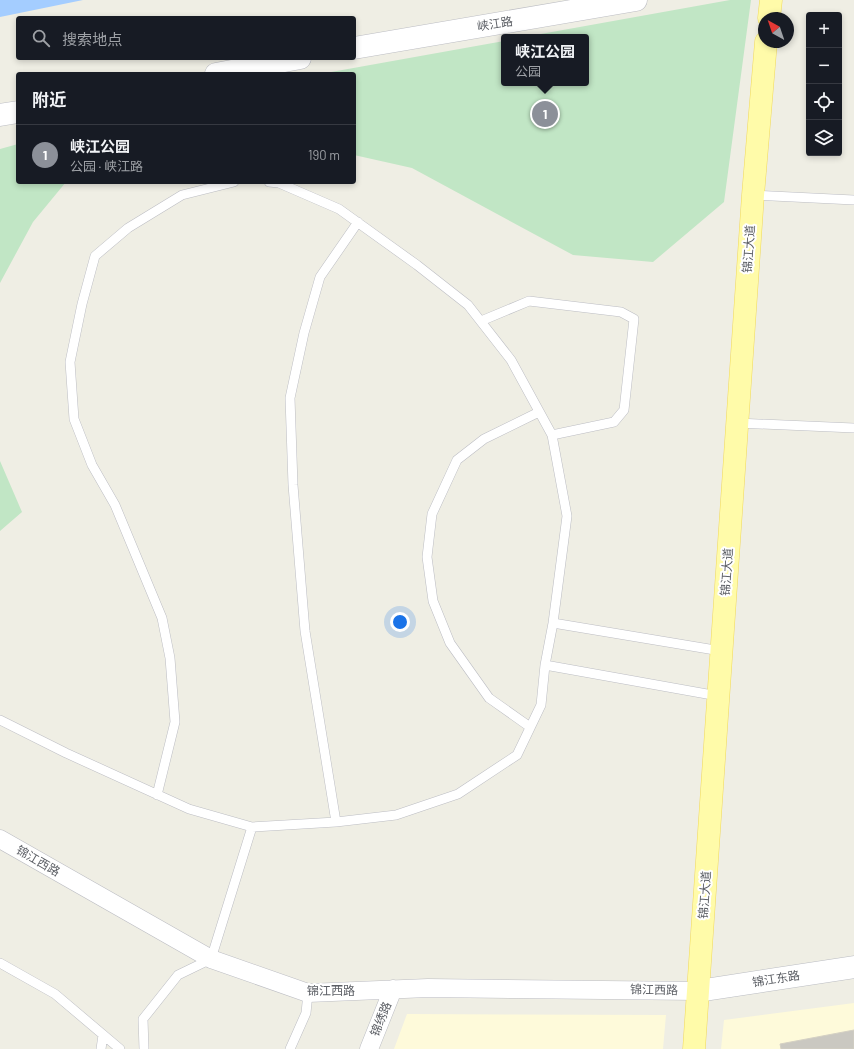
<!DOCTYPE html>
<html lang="zh">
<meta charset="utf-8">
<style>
body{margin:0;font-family:Barlow,"Noto Sans SC",sans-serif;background:#20242c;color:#f1f3f6}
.controls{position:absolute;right:12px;top:12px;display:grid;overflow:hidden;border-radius:4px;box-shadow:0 2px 6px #0003}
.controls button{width:36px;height:36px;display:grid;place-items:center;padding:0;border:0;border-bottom:1px solid #363941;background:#171b24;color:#f1f3f6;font:20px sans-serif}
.compass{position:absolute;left:758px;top:12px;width:36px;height:36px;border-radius:50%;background:#171b24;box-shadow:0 2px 6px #0003;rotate:320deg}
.you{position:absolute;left:400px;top:622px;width:14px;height:14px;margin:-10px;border:3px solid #fff;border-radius:50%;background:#1a73e8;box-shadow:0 0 0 6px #1a73e833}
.badge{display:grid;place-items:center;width:26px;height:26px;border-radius:50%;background:#8c9099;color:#fff;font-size:13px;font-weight:700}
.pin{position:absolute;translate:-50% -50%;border:2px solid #fff;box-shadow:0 1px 4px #0006}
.popup{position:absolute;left:501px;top:34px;width:88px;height:52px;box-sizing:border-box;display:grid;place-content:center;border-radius:4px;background:#171b24;filter:drop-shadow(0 1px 3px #0005);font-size:13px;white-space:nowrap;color:#9ea1a6}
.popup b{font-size:15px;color:#f1f3f6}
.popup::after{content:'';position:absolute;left:50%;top:100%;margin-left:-8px;border:8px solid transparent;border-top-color:#171b24}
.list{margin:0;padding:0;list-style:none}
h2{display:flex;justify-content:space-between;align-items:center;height:52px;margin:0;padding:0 16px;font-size:17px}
h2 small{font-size:13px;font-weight:400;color:#9ea1a6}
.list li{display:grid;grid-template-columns:26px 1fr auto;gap:12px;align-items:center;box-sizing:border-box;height:60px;padding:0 16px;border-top:1px solid #363941}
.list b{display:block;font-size:15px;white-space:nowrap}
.list p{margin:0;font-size:13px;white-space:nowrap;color:#9ea1a6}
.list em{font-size:13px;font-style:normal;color:#9ea1a6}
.icon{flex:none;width:22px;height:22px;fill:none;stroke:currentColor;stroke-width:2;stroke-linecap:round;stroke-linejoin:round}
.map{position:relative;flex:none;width:854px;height:1049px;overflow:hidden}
.search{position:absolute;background:#171b24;box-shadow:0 2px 6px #0003;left:16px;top:16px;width:340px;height:44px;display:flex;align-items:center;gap:10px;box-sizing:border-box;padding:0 14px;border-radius:4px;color:#9ea1a6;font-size:15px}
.panel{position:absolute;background:#171b24;box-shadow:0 2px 6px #0003;left:16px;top:72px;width:340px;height:112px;border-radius:4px}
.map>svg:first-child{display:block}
.commercial{fill:#fefada}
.green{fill:#c1e6c5}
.water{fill:#a4cdff}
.building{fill:#cac8c1;stroke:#d4d0c3}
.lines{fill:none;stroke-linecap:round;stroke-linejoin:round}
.service-casing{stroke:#bcbdc3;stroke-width:10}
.minor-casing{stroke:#bcbdc3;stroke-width:19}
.tertiary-casing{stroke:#bcbdc3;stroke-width:23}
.secondary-casing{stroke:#babcc2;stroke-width:23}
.primary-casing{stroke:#f1d95b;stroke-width:23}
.service{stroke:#fff;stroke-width:9}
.minor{stroke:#fff;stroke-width:18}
.tertiary{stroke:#fff;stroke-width:22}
.secondary{stroke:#fff;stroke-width:22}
.primary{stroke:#fffba9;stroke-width:22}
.labels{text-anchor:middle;stroke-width:4;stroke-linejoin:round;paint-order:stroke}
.street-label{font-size:12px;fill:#5c5f65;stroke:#fff}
</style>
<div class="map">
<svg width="854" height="1049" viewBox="0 0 854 1049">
<rect width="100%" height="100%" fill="#efeee4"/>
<path class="commercial" d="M 854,1003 L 854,1049 L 721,1049 L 724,1020 Z
M 407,1014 L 666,1015 L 663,1049 L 394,1049 Z"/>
<path class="green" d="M 730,0 L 751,0 L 724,202 L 653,262 L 573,255 L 412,168 L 354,155 L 354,74 L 320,74 L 504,41 L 504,83 L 586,83 L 586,37 L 524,37 Z
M 18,144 L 18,182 L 66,182 L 33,222 L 0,283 L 0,149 Z
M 0,461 L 22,512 L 0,531 Z"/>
<path class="water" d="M 0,0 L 83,0 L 0,17 Z"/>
<path class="building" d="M 854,1030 L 854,1049 L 781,1049 L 780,1044 Z"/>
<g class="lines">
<defs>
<path id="service" d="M 753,195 L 854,200
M 481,321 L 529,301 L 621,312 L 634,319 L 624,410 L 614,422 L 552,435
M 737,423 L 854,428
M 553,623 L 721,651
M 545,665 L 718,696
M 0,720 L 66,753 L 189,809 L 252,827 L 336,822 L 396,815 L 458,794 L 517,755 L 541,705 L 545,665 L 553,623 L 567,516 L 552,435 L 511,360 L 468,305 L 417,265 L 339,209 L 279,183 L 269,182
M 530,727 L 489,698 L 450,643 L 433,601 L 427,557 L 432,514 L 457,460 L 484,439 L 539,412
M 157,795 L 175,722 L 170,658 L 162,618 L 115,505 L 92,465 L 74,419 L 70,362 L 82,304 L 95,256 L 128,228 L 182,195 L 234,182
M 336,822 L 305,631 L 293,485 L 290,398 L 304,333 L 320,277 L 358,222
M 0,963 L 55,994 L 120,1049
M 101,1049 L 103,1035
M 144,1049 L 143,1019 L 178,975 L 211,959 L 252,827
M 290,1049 L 306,1013 L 308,993"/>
<path id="minor" d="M 0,839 L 211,959 L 308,993 L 428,988 L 698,991
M 369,1049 L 393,989"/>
<path id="tertiary" d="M 354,48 L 636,0
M 216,74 L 300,58
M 0,115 L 18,112"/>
<path id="secondary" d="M 698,991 L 854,967"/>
<path id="primary" d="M 769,18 L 771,0
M 694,1049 L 753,195 L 766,42"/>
</defs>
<use href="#service" class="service-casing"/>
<use href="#minor" class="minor-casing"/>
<use href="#tertiary" class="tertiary-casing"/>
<use href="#secondary" class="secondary-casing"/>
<use href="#primary" class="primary-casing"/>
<use href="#service" class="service"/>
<use href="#minor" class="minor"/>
<use href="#tertiary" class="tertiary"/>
<use href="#secondary" class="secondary"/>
<use href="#primary" class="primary"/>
</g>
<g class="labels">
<g class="street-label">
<text transform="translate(495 24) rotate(-9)" y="4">峡江路</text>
<text transform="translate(749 249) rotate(-86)" y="4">锦江大道</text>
<text transform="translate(727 572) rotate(-86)" y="4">锦江大道</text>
<text transform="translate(38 861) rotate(30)" y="4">锦江西路</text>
<text transform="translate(705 895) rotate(-86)" y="4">锦江大道</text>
<text transform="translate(776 979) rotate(-9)" y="4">锦江东路</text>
<text transform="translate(654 990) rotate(1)" y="4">锦江西路</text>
<text x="331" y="995">锦江西路</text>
<text transform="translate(381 1019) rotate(-68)" y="4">锦绣路</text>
</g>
</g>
</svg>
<div class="controls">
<button>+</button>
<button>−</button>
<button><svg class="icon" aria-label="locate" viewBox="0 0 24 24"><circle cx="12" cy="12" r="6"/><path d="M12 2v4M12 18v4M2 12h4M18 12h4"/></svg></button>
<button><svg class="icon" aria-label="layers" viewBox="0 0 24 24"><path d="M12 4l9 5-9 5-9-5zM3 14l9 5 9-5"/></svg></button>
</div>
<svg class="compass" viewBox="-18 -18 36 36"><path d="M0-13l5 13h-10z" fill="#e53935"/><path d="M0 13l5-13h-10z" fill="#9ea1a6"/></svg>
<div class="you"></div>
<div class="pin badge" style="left:545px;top:114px">1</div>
<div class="popup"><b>峡江公园</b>公园</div>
<div class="search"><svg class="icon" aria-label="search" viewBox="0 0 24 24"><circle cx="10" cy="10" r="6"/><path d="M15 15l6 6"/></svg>搜索地点</div>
<section class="panel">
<h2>附近<small></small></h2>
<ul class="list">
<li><span class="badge">1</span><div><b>峡江公园</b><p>公园 · 峡江路</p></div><em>190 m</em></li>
</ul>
</section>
</div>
